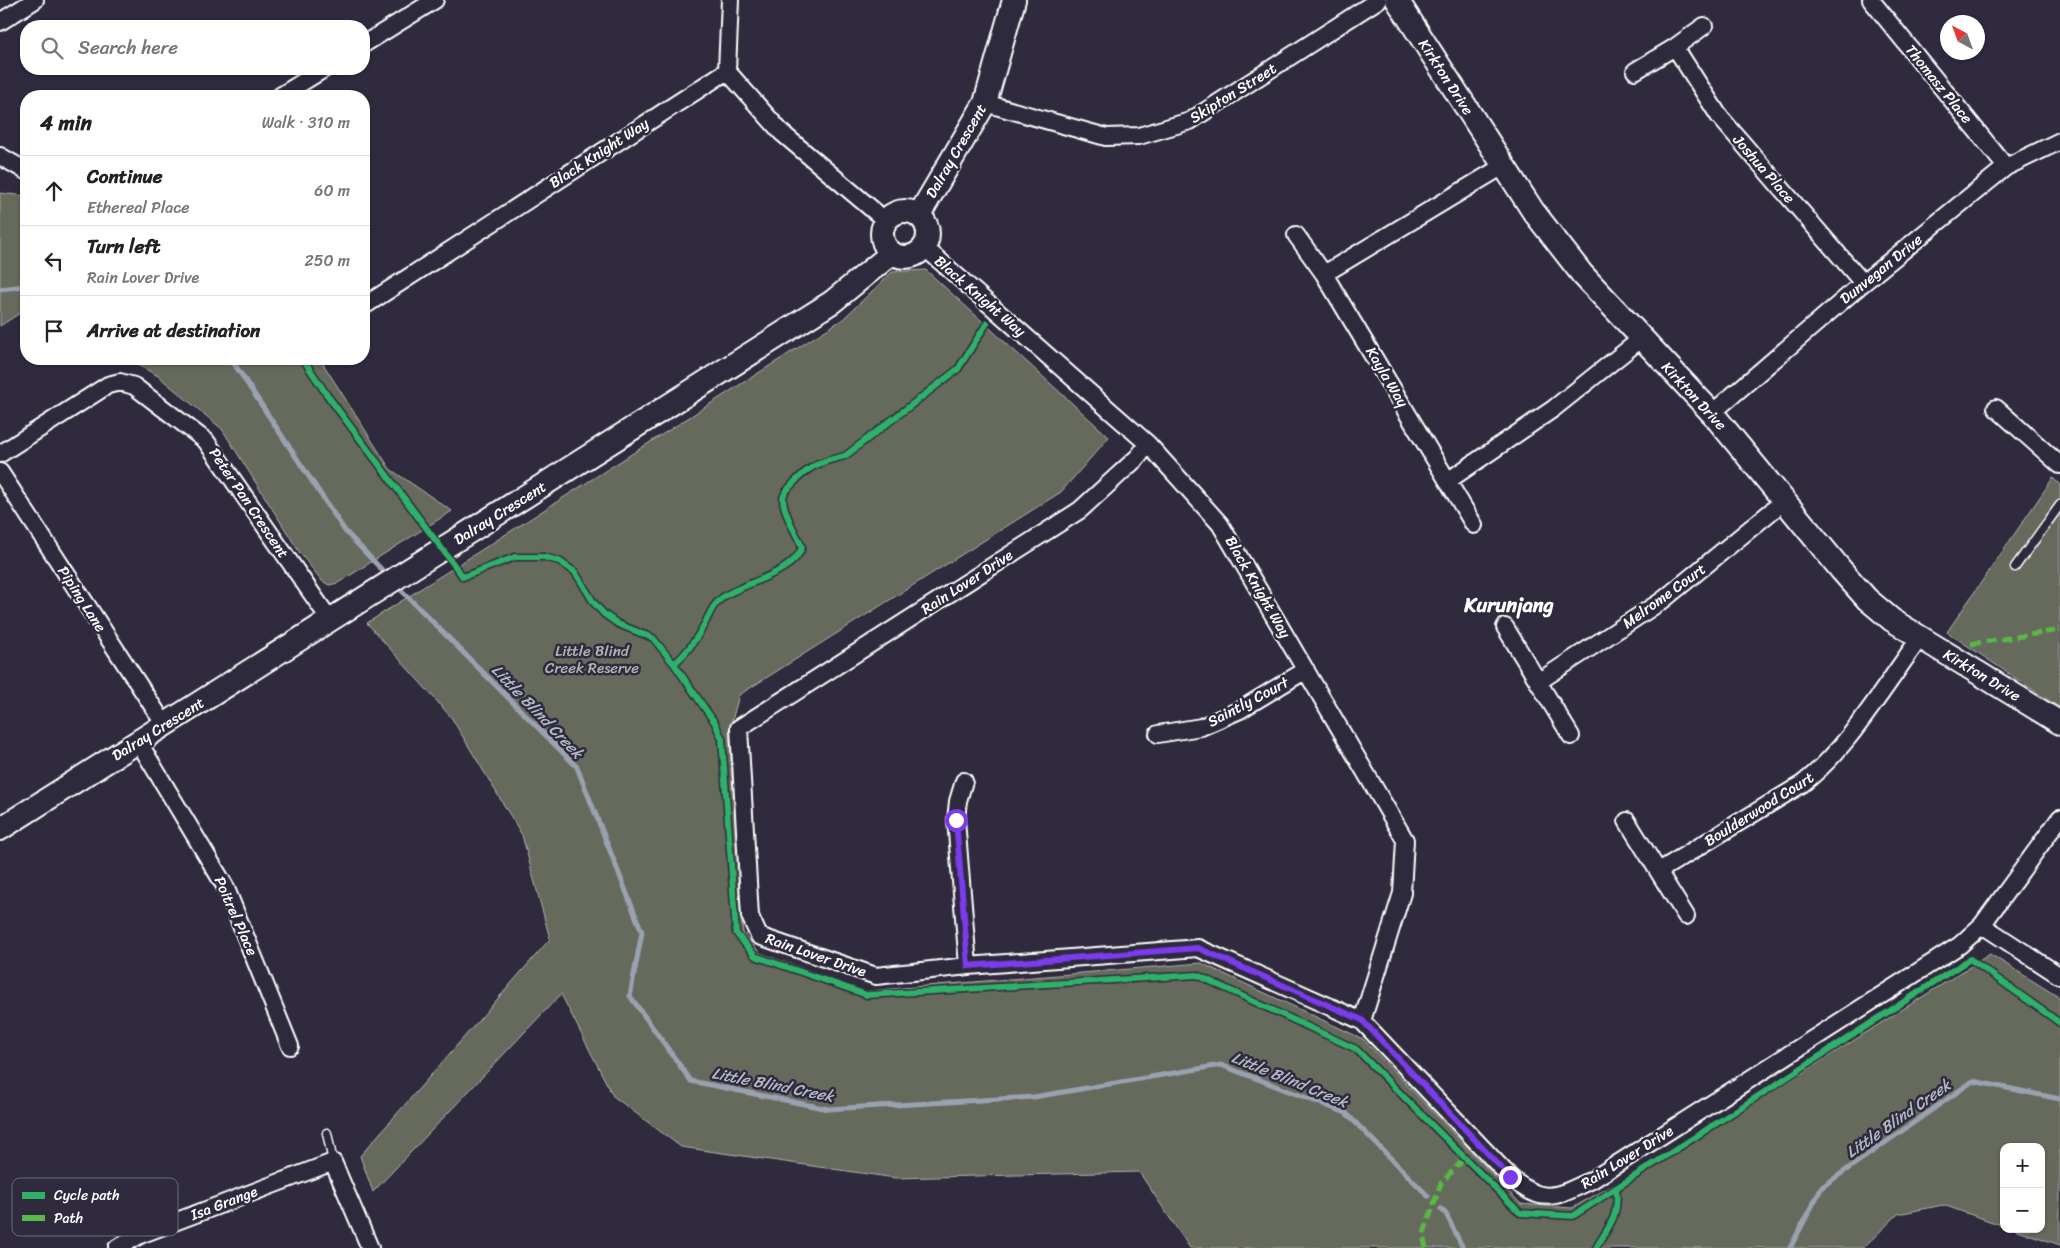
<!DOCTYPE html>
<meta charset="utf-8">
<style>
body{margin:0;font-family:Sriracha,sans-serif;background:#f2f2f2;color:#222}
.controls{position:absolute;right:15px;bottom:15px;display:grid;overflow:hidden;border-radius:10px;box-shadow:0 1px 4px #0004}
.controls button{width:45px;height:45px;display:grid;place-items:center;padding:0;border:0;border-bottom:1px solid #e0e0e0;background:#fff;color:#222;font:25px sans-serif}
.compass{position:absolute;left:1940px;top:15px;width:45px;height:45px;border-radius:50%;background:#fff;box-shadow:0 1px 4px #0004;rotate:319deg}
.stop{position:absolute;width:15px;height:15px;margin:-11px;border:4px solid #7c3aed;border-radius:50%;background:#fff}
.stop.end{background:#7c3aed;border-color:#fff;box-shadow:0 1px 5px #0008}
.list{margin:0;padding:0;list-style:none}
h2{display:flex;justify-content:space-between;align-items:center;height:65px;margin:0;padding:0 20px;font-size:21px}
h2 small{font-size:16px;font-weight:400;color:#767676}
.list li{display:grid;grid-template-columns:32px 1fr auto;gap:15px;align-items:center;box-sizing:border-box;height:70px;padding:0 20px;border-top:1px solid #e0e0e0}
.list b{display:block;font-size:19px;white-space:nowrap}
.list p{margin:0;font-size:16px;white-space:nowrap;color:#767676}
.list em{font-size:16px;font-style:normal;color:#767676}
.icon{flex:none;width:28px;height:28px;fill:none;stroke:currentColor;stroke-width:2;stroke-linecap:round;stroke-linejoin:round}
.map{position:relative;flex:none;width:2060px;height:1248px;overflow:hidden}
.search{position:absolute;background:#fff;box-shadow:0 1px 4px #0004;left:20px;top:20px;width:350px;height:55px;display:flex;align-items:center;gap:12px;box-sizing:border-box;padding:0 18px;border-radius:20px;color:#767676;font-size:19px}
.panel{position:absolute;background:#fff;box-shadow:0 1px 4px #0004;left:20px;top:90px;width:350px;height:275px;border-radius:20px}
.map>svg:first-child{display:block}
.green{fill:#666a5c;stroke:#b2b4ae}
.lines{fill:none;stroke-linecap:round;stroke-linejoin:round}
.stream{stroke:#9aa2b2;stroke-width:5}
.lane-casing{stroke:#fff;stroke-width:11}
.street-casing{stroke:#fff;stroke-width:20}
.secondary-casing{stroke:#fff;stroke-width:26}
.lane{stroke:#2f2a3d;stroke-width:8}
.street{stroke:#2f2a3d;stroke-width:16}
.secondary{stroke:#2f2a3d;stroke-width:22}
.quiet{stroke:#58b947;stroke-width:5;stroke-dasharray:10 5;stroke-linecap:butt}
.cycleway-casing{stroke:#2f2a3d;stroke-width:9}
.cycleway{stroke:#2db169;stroke-width:6}
.route{stroke:#7c3aed;stroke-width:6}
.labels{text-anchor:middle;stroke-width:5;stroke-linejoin:round;paint-order:stroke}
.street-label{font-size:15px;fill:#fff;stroke:#2f2a3d}
.park-label{font-size:15px;fill:#b2b4ae;stroke:#2f2a3d}
.water-label{font-size:16px;font-style:italic;fill:#b3b9c5;stroke:#2f2a3d}
.district-label{font-size:20px;font-weight:bold;fill:#fff;stroke:#2f2a3d}
.key{fill:#2f2a3d;stroke:#6d6a77;stroke-width:1}
.key-label{font-size:14px;fill:#fff}
</style>
<div class="map">
<svg width="2060" height="1248" viewBox="0 0 2060 1248">
<rect width="100%" height="100%" fill="#2f2a3d"/>
<filter id="ink" filterUnits="userSpaceOnUse"><feTurbulence type="fractalNoise" baseFrequency=".02" numOctaves="2"/><feDisplacementMap in="SourceGraphic" scale="10" xChannelSelector="R" yChannelSelector="G"/><feConvolveMatrix kernelMatrix="1 2 1 2 8 2 1 2 1" color-interpolation-filters="sRGB"/></filter>
<g filter="url(#ink)">
<path class="green" d="M 0,193 L 26,196 L 26,309 L 0,326 Z
M 926,270 L 1109,437 L 1061,492 L 739,695 L 729,732 L 743,933 L 760,953 L 866,991 L 1201,963 L 1363,1039 L 1521,1204 L 1572,1208 L 1709,1132 L 1990,954 L 2060,998 L 2060,1245 L 2014,1229 L 2041,1229 L 2041,1147 L 2004,1147 L 2004,1226 L 1943,1205 L 1898,1214 L 1863,1248 L 1190,1248 L 1139,1172 L 895,1178 L 681,1147 L 613,1096 L 561,994 L 373,1192 L 360,1156 L 550,939 L 522,835 L 451,717 L 367,623 L 843,319 L 892,272 Z
M 127,359 L 320,359 L 390,469 L 452,511 L 338,583 L 329,585 L 322,581 L 300,553 L 222,429 L 158,376 Z
M 2053,478 L 2060,485 L 2060,708 L 1947,632 Z"/>
<g class="lines">
<path class="stream" d="M 0,289 L 26,286
M 231,359 L 345,531 L 383,571
M 402,591 L 577,767 L 642,932 L 630,996 L 691,1081 L 828,1109 L 1034,1097 L 1221,1065 L 1346,1113 L 1428,1196
M 1441,1209 L 1446,1214 L 1463,1248
M 1790,1248 L 1822,1187 L 1973,1081 L 2060,1099"/>
<defs>
<path id="lane" d="M 2015,567 L 2060,505
M 327,1133 L 333,1162"/>
<path id="street" d="M 1871,0 L 2006,167
M 0,22 L 35,0
M 364,44 L 435,0
M 1675,47 L 1719,116 L 1863,283
M 727,71 L 730,0
M 1635,71 L 1675,47 L 1704,26
M 280,96 L 324,69
M 985,103 L 1106,137 L 1139,136 L 1190,121 L 1378,0
M 0,156 L 26,171
M 1296,235 L 1324,274 L 1474,525
M 924,247 L 1148,444 L 1220,524 L 1405,840 L 1402,893 L 1362,1021
M 1324,274 L 1503,166
M 364,306 L 727,71 L 782,133 L 886,221
M 1996,408 L 2060,465
M 1712,413 L 1863,283 L 2006,167 L 2060,141
M 1148,444 L 1138,457 L 1080,510 L 739,728 L 750,916 L 759,936 L 876,976 L 968,966 L 1198,948 L 1362,1021 L 1510,1177 C 1542,1205 1555,1198 1592,1180 L 1960,945 L 1982,925 L 2060,818
M 0,454 L 108,385 L 120,382 L 134,386 L 206,441 L 330,620
M 0,472 L 165,725
M 1449,480 L 1553,409 L 1641,339
M 1505,627 L 1571,736
M 1538,682 L 1663,600 L 1784,501
M 1158,734 L 1201,727 L 1240,710 L 1306,670
M 138,741 L 225,886 L 290,1046
M 964,781 L 958,801 L 956,820 L 968,966
M 1627,821 L 1686,916
M 1659,871 L 1802,784 C 1848,749 1885,685 1920,638
M 1982,925 L 2060,976
M 117,1248 L 140,1235 L 333,1162 L 370,1248"/>
<path id="secondary" d="M 1397,0 L 1533,211 L 1582,274 L 1712,413 L 1842,571 L 1867,599 L 1892,620 L 2060,723
M882 234a23 23 0 1 1 46 0a23 23 0 1 1-46 0Z
M 919,215 L 985,103 L 1014,0
M 0,829 L 832,302 L 892,253"/>
</defs>
<use href="#lane" class="lane-casing"/>
<use href="#street" class="street-casing"/>
<use href="#secondary" class="secondary-casing"/>
<use href="#lane" class="lane"/>
<use href="#street" class="street"/>
<use href="#secondary" class="secondary"/>
<path class="quiet" d="M 1971,644 L 2060,630
M 1426,1248 L 1423,1236 L 1441,1183 L 1465,1158"/>
<defs>
<path id="cycleway" d="M 303,359 L 327,395 L 463,577 L 515,557 L 544,557 L 559,561 L 575,572 L 594,603 L 604,614 L 618,624 L 653,638 L 674,664 L 715,723 L 722,739 L 736,933 L 755,956 L 867,995 L 1197,975 L 1356,1049 L 1520,1213 L 1573,1216 L 1970,959 L 2060,1023
M 674,664 C 687,653 696,640 704,625 C 710,614 712,605 723,597 C 743,583 795,573 802,547 C 796,533 784,515 783,499 C 782,492 804,472 811,468 C 821,461 834,459 845,456 L 958,369 L 987,323
M 1596,1248 C 1609,1226 1620,1215 1616,1188"/>
</defs>
<use href="#cycleway" class="cycleway-casing"/>
<use href="#cycleway" class="cycleway"/>
</g>
</g>
<g class="lines" filter="url(#ink)">
<path class="route" d="M 956,820 L 968,966 L 1198,948 L 1362,1020 L 1510,1177"/>
</g>
<g class="labels">
<g class="street-label">
<text transform="translate(1446 77) rotate(57)" y="5">Kirkton Drive</text>
<text transform="translate(1939 84) rotate(51)" y="5">Thomasz Place</text>
<text transform="translate(1233 93) rotate(-32)" y="5">Skipton Street</text>
<text transform="translate(956 151) rotate(-60)" y="5">Dalray Crescent</text>
<text transform="translate(599 153) rotate(-33)" y="5">Black Knight Way</text>
<text transform="translate(1764 169) rotate(49)" y="5">Joshua Place</text>
<text transform="translate(1881 269) rotate(-39)" y="5">Dunvegan Drive</text>
<text transform="translate(980 296) rotate(41)" y="5">Black Knight Way</text>
<text transform="translate(1387 377) rotate(59)" y="5">Kayla Way</text>
<text transform="translate(1694 396) rotate(47)" y="5">Kirkton Drive</text>
<text transform="translate(249 503) rotate(56)" y="5">Peter Pan Crescent</text>
<text transform="translate(500 513) rotate(-32)" y="5">Dalray Crescent</text>
<text transform="translate(967 582) rotate(-33)" y="5">Rain Lover Drive</text>
<text transform="translate(1258 587) rotate(60)" y="5">Black Knight Way</text>
<text transform="translate(1664 596) rotate(-36)" y="5">Melrome Court</text>
<text transform="translate(82 599) rotate(57)" y="5">Piping Lane</text>
<text transform="translate(1982 675) rotate(31)" y="5">Kirkton Drive</text>
<text transform="translate(1248 702) rotate(-28)" y="5">Saintly Court</text>
<text transform="translate(158 729) rotate(-32)" y="5">Dalray Crescent</text>
<text transform="translate(1759 809) rotate(-32)" y="5">Boulderwood Court</text>
<text transform="translate(236 916) rotate(66)" y="5">Poitrel Place</text>
<text transform="translate(816 955) rotate(19)" y="5">Rain Lover Drive</text>
<text transform="translate(1627 1157) rotate(-32)" y="5">Rain Lover Drive</text>
<text transform="translate(224 1203) rotate(-21)" y="5">Isa Grange</text>
</g>
<g class="park-label">
<text x="592" y="656">Little Blind<tspan x="592" dy="17">Creek Reserve</tspan></text>
</g>
<g class="water-label">
<text transform="translate(538 711) rotate(46)" y="6">Little Blind Creek</text>
<text transform="translate(1290 1079) rotate(22)" y="6">Little Blind Creek</text>
<text transform="translate(773 1084) rotate(11)" y="6">Little Blind Creek</text>
<text transform="translate(1898 1118) rotate(-35)" y="6">Little Blind Creek</text>
</g>
<g class="district-label">
<text x="1509" y="612">Kurunjang</text>
</g>
</g>
<rect x="12" y="1178" width="166" height="58" rx="8" class="key"/>
<rect x="22" y="1192" width="23" height="7" fill="#2db169"/>
<rect x="22" y="1215" width="23" height="6" fill="#58b947"/>
<g class="key-label">
<text x="54" y="1200">Cycle path</text>
<text x="54" y="1223">Path</text>
</g>
</svg>
<div class="controls">
<button>+</button>
<button>−</button>
</div>
<svg class="compass" viewBox="-18 -18 36 36"><path d="M0-13l5 13h-10z" fill="#e53935"/><path d="M0 13l5-13h-10z" fill="#767676"/></svg>
<div class="stop" style="left:956px;top:820px"></div>
<div class="stop end" style="left:1510px;top:1177px"></div>
<div class="search"><svg class="icon" aria-label="search" viewBox="0 0 24 24"><circle cx="10" cy="10" r="6"/><path d="M15 15l6 6"/></svg>Search here</div>
<section class="panel">
<h2>4 min<small>Walk · 310 m</small></h2>
<ul class="list">
<li><svg class="icon" aria-label="ahead" viewBox="0 0 24 24"><path d="M12 20V5M6 11l6-6 6 6"/></svg><div><b>Continue</b><p>Ethereal Place</p></div><em>60 m</em></li>
<li><svg class="icon" aria-label="left" viewBox="0 0 24 24"><path d="M17 20v-9H6M10 6l-5 5 5 5"/></svg><div><b>Turn left</b><p>Rain Lover Drive</p></div><em>250 m</em></li>
<li><svg class="icon" aria-label="arrive" viewBox="0 0 24 24"><path d="M6 21V4h12l-3 4 3 4H6"/></svg><div><b>Arrive at destination</b></div></li>
</ul>
</section>
</div>
